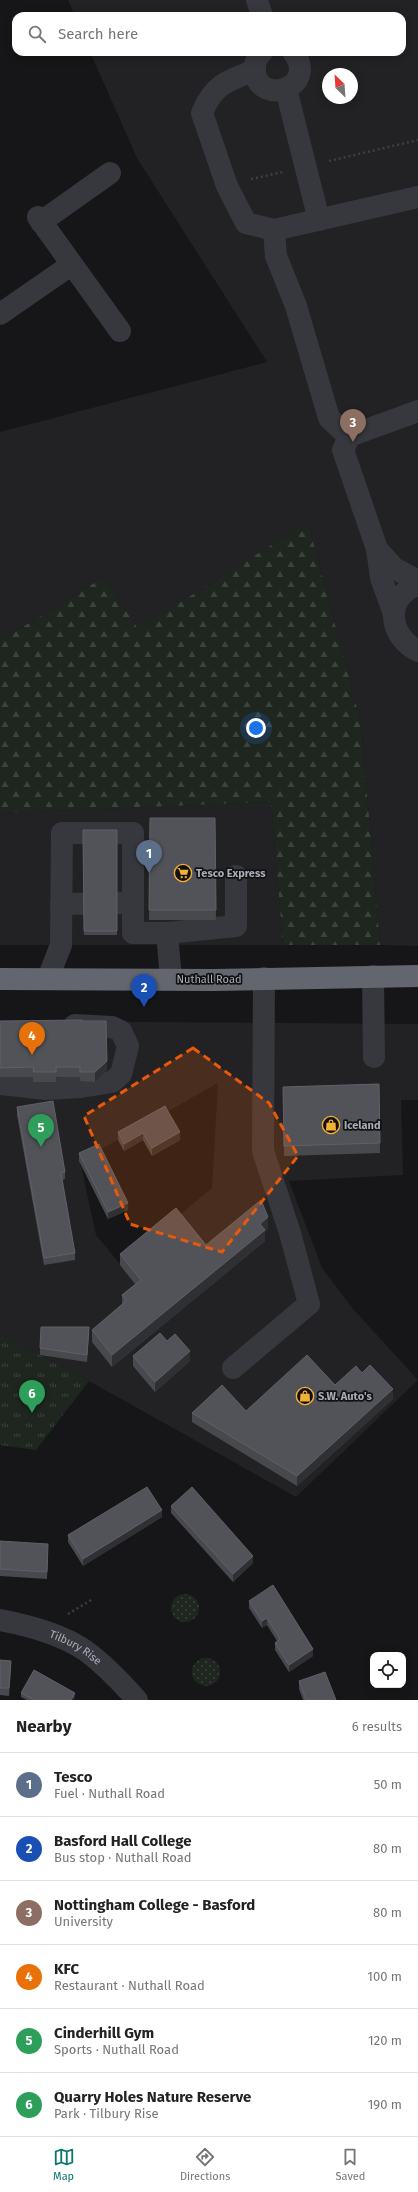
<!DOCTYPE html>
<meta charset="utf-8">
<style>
body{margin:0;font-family:"Fira Sans",sans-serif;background:#f6f6f6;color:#222}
.controls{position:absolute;right:12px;bottom:12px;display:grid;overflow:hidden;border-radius:8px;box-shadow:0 2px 10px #0003}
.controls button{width:36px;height:36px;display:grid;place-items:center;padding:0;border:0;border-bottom:1px solid #e0e0e0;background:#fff;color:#222;font:20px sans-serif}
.compass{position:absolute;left:322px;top:68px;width:36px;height:36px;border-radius:50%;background:#fff;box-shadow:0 2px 10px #0003;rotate:335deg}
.you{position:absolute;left:256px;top:728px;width:14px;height:14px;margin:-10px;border:3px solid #fff;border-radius:50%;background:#1a73e8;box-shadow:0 0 0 6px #1a73e833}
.badge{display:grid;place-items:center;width:26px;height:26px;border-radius:50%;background:#0f766e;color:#fff;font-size:13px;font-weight:700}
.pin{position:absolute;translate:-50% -33px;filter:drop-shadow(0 1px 2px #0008)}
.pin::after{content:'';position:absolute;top:21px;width:14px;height:12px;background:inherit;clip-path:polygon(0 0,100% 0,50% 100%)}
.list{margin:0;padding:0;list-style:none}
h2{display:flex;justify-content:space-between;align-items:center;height:52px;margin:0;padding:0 16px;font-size:17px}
h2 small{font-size:13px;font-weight:400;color:#767676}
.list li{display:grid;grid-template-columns:26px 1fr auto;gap:12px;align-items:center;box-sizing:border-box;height:64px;padding:0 16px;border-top:1px solid #e0e0e0}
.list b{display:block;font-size:15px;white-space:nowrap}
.list p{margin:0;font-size:13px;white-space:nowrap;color:#767676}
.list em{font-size:13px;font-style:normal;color:#767676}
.icon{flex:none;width:22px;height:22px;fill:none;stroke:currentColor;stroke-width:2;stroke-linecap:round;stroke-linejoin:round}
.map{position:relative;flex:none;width:418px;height:1700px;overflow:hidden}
.search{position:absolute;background:#fff;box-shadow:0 2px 10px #0003;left:12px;right:12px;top:12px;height:44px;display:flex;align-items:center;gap:10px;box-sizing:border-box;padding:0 14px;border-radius:12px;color:#767676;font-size:15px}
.sheet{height:436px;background:#fff}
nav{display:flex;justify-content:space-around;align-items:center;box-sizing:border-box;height:56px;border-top:1px solid #e0e0e0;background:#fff;font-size:11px;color:#767676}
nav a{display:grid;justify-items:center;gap:2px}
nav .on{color:#0f766e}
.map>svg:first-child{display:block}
.built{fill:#222225;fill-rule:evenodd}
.grass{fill:url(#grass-dots)}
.forest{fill:url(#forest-firs)}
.park{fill:url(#park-tufts)}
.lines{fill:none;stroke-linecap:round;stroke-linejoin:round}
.path{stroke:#3d3f44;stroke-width:2.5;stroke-dasharray:2 3;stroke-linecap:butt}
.minor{stroke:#37383d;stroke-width:22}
.highway{stroke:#63666e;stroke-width:22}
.wall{fill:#47494d}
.shaded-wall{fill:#2f3033}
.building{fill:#525359;stroke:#5f6168}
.marked{fill:#e8590c;fill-opacity:0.2;stroke:#e8590c;stroke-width:3;stroke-dasharray:8 5;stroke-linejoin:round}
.labels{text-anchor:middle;stroke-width:3.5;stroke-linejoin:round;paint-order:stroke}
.poi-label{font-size:11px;font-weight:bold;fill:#a8adb8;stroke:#111113;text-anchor:start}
.street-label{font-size:11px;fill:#a8adb8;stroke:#111113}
</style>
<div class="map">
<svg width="418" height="1700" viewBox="0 0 418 1700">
<defs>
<pattern id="grass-dots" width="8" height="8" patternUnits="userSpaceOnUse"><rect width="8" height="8" fill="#1e261f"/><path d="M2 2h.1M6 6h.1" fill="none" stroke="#3c433d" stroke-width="1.8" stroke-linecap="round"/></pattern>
<pattern id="forest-firs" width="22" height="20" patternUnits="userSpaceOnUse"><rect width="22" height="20" fill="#1e261f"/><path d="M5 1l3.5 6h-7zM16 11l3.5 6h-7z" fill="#3c433d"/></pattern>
<pattern id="park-tufts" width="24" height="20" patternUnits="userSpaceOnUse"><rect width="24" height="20" fill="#1e261f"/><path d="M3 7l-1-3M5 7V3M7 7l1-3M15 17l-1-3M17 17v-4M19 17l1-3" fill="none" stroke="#3c433d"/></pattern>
</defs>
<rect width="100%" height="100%" fill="#161618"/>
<path class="built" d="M 68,0 L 418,0 L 418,946 L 380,945 L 361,723 L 308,522 L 138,630 L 104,577 L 0,641 L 0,432 L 267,362 L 137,158 L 90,52 L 402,52 L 402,16 L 75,16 ZM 328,74 L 352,74 L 352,98 L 328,98 Z
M 271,802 L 283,945 L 0,945 L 0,813 Z
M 0,1021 L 418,1024 L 418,1100 L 401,1100 L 403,1175 L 289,1181 L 322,1268 L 354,1310 L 418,1380 L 296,1497 L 89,1381 L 0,1334 ZM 218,1083 L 212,1188 L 120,1264 L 96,1235 L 80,1161 Z"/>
<path class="grass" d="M171 1608a14 14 0 1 1 28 0a14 14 0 1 1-28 0Z
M192 1672a14 14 0 1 1 28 0a14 14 0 1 1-28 0Z"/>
<path class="forest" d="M 308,522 L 361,723 L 380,945 L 283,945 L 271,802 L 0,813 L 0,641 L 104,577 L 138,629 Z"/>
<path class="park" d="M 0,1334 L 89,1381 L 36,1450 L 0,1445 Z"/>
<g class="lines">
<path class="path" d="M 329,161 L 418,140
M 251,179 L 283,172
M 68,1614 L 91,1600"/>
<g class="minor">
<path d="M 257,0 L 262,16"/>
<path d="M 262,52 C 256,58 254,64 255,72 C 260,107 320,87 293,52"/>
<path d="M 255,70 C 227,81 214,84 202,113 L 227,186 L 246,223 L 274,230 L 418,197"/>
<path d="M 286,89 L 319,220"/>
<path d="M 38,217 L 120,331"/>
<path d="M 41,222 L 110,173"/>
<path d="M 274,230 L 276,256 L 296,306 L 329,418 L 349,437"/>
<path d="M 0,314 L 71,265"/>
<path d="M 377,549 L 394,568 L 418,581"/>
<path d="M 418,585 C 384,597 388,636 418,651"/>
<path d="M 394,614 L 381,578 L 377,549 L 343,450 L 349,437 L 355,434 L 418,411"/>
<path d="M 61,904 L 133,903"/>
<path d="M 167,933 L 171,979"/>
<path d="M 373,976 L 374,1057"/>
<path d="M 48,978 L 61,945 L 62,833 L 133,833 L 133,933 L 167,933 L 236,926 L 236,876"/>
<path d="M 0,1084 L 46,1089 L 81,1087 L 112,1082 L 121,1074 L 128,1046 L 121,1031 L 112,1027 L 75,1025"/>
<path d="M 233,1368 L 309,1304 L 290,1233 L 263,1151 L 264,978"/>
<path id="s1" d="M 0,1620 C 27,1625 63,1635 86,1651 C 105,1665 122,1683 137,1700"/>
</g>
<path class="highway" d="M 0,979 L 214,980 L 418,976"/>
</g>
<path class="wall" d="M 150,818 L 215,818 L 216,920 L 149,920 Z
M 83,830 L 117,830 L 117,935 L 84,935 Z
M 0,1021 L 82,1021 L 107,1070 L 95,1082 L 80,1081 L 80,1077 L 56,1077 L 56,1082 L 33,1082 L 33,1077 L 0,1077 Z
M 379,1084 L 380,1153 L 284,1156 L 283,1087 Z
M 165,1106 L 180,1140 L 152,1156 L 143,1140 L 124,1151 L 118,1140 L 118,1132 Z
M 17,1107 L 65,1172 L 65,1179 L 62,1180 L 75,1253 L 75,1260 L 44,1265 L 17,1115 Z
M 79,1153 L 128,1210 L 108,1219 L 79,1161 Z
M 268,1228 L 265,1232 L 265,1241 L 112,1367 L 92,1342 L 92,1330 L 122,1305 L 122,1295 L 135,1284 L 120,1265 L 120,1254 L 206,1245 Z
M 89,1334 L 87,1362 L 40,1355 L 40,1348 Z
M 167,1341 L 190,1361 L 155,1392 L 133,1366 L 133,1356 Z
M 362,1373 L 393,1399 L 297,1486 L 192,1422 L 192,1413 L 246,1411 L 335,1385 Z
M 171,1506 L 253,1563 L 233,1582 L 171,1513 Z
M 162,1517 L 83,1566 L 68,1542 L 68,1535 Z
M 0,1541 L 48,1551 L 47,1579 L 0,1576 Z
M 249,1601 L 313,1656 L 289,1672 L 275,1650 L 275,1643 L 277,1641 L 267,1625 L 262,1628 L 249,1608 Z
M 0,1660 L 11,1668 L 9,1696 L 0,1695 Z
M 299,1681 L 336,1700 L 303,1700 L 299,1689 Z
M 21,1693 L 75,1697 L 73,1700 L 27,1700 L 21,1697 Z"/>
<path class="shaded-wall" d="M 107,1061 L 107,1070 L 95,1082 L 95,1072 Z
M 180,1132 L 180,1140 L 152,1156 L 152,1148 Z
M 143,1133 L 143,1140 L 124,1151 L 124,1144 Z
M 128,1203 L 128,1210 L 108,1219 L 108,1212 Z
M 268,1217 L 268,1228 L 265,1232 L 265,1241 L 112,1367 L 112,1355 Z
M 190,1351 L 190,1361 L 155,1392 L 155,1382 Z
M 393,1389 L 393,1399 L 297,1486 L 297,1476 Z
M 162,1510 L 162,1517 L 83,1566 L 83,1559 Z
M 253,1556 L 253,1563 L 233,1582 L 233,1574 Z
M 267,1618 L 267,1625 L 262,1628 L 262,1621 Z
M 313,1649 L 313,1656 L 289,1672 L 289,1665 Z
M 11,1661 L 11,1668 L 9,1696 L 9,1688 Z
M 75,1693 L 75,1697 L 73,1700 L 71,1700 Z"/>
<path class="building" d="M 150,818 L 215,818 L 216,910 L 149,910 Z
M 83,830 L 117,830 L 117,931 L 84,931 Z
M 82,1020 L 82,1021 L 106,1021 L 107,1061 L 95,1072 L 80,1072 L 80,1067 L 56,1067 L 56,1072 L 33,1072 L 34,1067 L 0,1068 L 0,1021 Z
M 379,1084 L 380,1143 L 284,1146 L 283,1087 Z
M 53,1101 L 65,1172 L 61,1173 L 75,1253 L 44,1258 L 17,1107 Z
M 165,1106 L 180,1132 L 152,1148 L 143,1133 L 124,1144 L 118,1132 Z
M 99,1144 L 128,1203 L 108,1212 L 79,1153 Z
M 261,1200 L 268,1217 L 260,1224 L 265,1230 L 112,1355 L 92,1330 L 126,1301 L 122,1295 L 141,1280 L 120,1254 L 176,1208 L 206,1245 Z
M 41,1327 L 89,1327 L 87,1355 L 40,1348 Z
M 160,1333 L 167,1341 L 175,1334 L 190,1351 L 155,1382 L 133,1356 Z
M 307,1355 L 335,1385 L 356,1366 L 362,1373 L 370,1365 L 393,1389 L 297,1476 L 192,1413 L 222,1385 L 246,1411 Z
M 147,1487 L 162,1510 L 83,1559 L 68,1535 Z
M 192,1487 L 253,1556 L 233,1574 L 171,1506 Z
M 0,1541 L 48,1544 L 47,1572 L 0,1569 Z
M 273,1585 L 313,1649 L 289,1665 L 275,1643 L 280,1639 L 267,1618 L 262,1621 L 249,1601 Z
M 0,1660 L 11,1661 L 9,1688 L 0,1688 Z
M 34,1670 L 75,1693 L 71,1700 L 34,1700 L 21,1693 Z
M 325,1672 L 336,1700 L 306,1700 L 299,1681 Z"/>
<path class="marked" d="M 193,1048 L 269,1103 L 298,1156 L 222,1252 L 130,1224 L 84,1116 Z"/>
<defs>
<symbol id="supermarket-ring" viewBox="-11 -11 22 22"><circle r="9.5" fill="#111113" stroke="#f2b134" stroke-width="1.5"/><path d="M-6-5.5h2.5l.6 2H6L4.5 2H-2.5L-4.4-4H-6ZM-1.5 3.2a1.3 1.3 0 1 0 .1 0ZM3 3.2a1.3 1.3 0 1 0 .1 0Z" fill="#f2b134"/></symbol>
<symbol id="shop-ring" viewBox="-11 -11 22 22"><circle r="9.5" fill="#111113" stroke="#f2b134" stroke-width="1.5"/><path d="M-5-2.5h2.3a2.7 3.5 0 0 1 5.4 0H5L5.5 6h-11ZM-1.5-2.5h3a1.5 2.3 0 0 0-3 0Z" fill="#f2b134"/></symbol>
</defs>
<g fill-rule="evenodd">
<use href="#supermarket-ring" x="173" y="863" width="20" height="20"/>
<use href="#shop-ring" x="321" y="1115" width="20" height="20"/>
<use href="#shop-ring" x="295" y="1386" width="20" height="20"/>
</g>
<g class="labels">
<g class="poi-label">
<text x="196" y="877">Tesco Express</text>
<text x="344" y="1129">Iceland</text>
<text x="318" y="1400">S.W. Auto's</text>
</g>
<g class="street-label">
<text x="209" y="983">Nuthall Road</text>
<text dy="4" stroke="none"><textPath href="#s1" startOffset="81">Tilbury Rise</textPath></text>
</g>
</g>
</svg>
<div class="controls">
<button><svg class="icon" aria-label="locate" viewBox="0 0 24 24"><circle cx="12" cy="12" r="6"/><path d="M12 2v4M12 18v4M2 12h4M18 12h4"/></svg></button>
</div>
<svg class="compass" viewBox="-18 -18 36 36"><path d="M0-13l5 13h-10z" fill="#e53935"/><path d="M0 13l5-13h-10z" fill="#767676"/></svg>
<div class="you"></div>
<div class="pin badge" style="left:149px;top:873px;background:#5c6f8a">1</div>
<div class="pin badge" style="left:144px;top:1007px;background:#1a4fb4">2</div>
<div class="pin badge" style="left:353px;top:442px;background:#8d6e63">3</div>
<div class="pin badge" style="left:32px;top:1055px;background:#e8710a">4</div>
<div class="pin badge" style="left:41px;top:1147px;background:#2e9e5b">5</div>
<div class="pin badge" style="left:32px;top:1413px;background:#2e9e5b">6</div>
<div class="search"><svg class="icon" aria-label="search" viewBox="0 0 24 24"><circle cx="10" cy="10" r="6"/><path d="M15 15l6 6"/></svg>Search here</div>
</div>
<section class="sheet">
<h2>Nearby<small>6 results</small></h2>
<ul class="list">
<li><span class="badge" style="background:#5c6f8a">1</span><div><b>Tesco</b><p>Fuel · Nuthall Road</p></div><em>50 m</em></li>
<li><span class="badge" style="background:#1a4fb4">2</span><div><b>Basford Hall College</b><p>Bus stop · Nuthall Road</p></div><em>80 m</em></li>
<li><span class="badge" style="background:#8d6e63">3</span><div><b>Nottingham College - Basford</b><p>University</p></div><em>80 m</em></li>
<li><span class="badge" style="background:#e8710a">4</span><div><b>KFC</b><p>Restaurant · Nuthall Road</p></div><em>100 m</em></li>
<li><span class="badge" style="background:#2e9e5b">5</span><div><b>Cinderhill Gym</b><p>Sports · Nuthall Road</p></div><em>120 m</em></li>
<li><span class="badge" style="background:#2e9e5b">6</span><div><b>Quarry Holes Nature Reserve</b><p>Park · Tilbury Rise</p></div><em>190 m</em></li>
</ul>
</section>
<nav>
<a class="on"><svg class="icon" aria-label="map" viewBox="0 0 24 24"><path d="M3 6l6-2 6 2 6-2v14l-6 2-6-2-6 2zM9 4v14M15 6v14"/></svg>Map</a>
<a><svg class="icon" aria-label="directions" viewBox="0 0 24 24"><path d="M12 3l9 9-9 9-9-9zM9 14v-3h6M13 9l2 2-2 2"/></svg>Directions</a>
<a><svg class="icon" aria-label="saved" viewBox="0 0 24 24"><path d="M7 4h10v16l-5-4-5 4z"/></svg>Saved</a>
</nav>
